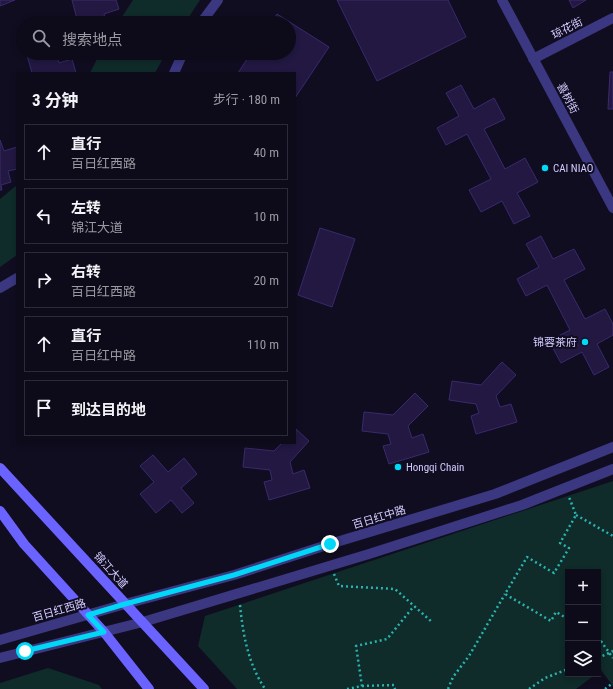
<!DOCTYPE html>
<html lang="zh">
<meta charset="utf-8">
<style>
body{margin:0;font-family:"Roboto Condensed","Noto Sans SC",sans-serif;background:#161322;color:#f1f3f6}
.controls{position:absolute;right:12px;bottom:12px;display:grid;overflow:hidden;border-radius:0px;box-shadow:0 2px 6px #0003}
.controls button{width:36px;height:36px;display:grid;place-items:center;padding:0;border:0;border-bottom:1px solid #2d2b38;background:#0d0a19;color:#f1f3f6;font:20px sans-serif}
.stop{position:absolute;width:12px;height:12px;margin:-9px;border:3px solid #00d8f7;border-radius:50%;background:#fff}
.stop.end{background:#00d8f7;border-color:#fff;box-shadow:0 1px 4px #0008}
.list{margin:0;padding:0;list-style:none}
h2{display:flex;justify-content:space-between;align-items:center;height:52px;margin:0;padding:0 16px;font-size:17px}
h2 small{font-size:13px;font-weight:400;color:#9a9aa2}
.list li{display:grid;grid-template-columns:26px 1fr auto;gap:12px;align-items:center;box-sizing:border-box;height:56px;margin:0 8px 8px;padding:0 8px;border:1px solid #2d2b38;border-radius:0px}
.list b{display:block;font-size:15px;white-space:nowrap}
.list p{margin:0;font-size:13px;white-space:nowrap;color:#9a9aa2}
.list em{font-size:13px;font-style:normal;color:#9a9aa2}
.icon{flex:none;width:22px;height:22px;fill:none;stroke:currentColor;stroke-width:2;stroke-linecap:round;stroke-linejoin:round}
.map{position:relative;flex:none;width:613px;height:689px;overflow:hidden}
.search{position:absolute;background:#0d0a19;box-shadow:0 2px 6px #0003;left:16px;top:16px;width:280px;height:44px;display:flex;align-items:center;gap:10px;box-sizing:border-box;padding:0 14px;border-radius:22px;color:#9a9aa2;font-size:15px}
.panel{position:absolute;background:#0d0a19;box-shadow:0 2px 6px #0003;left:16px;top:72px;width:280px;height:372px;border-radius:0px}
.map>svg:first-child{display:block}
.green{fill:#0f2b2a}
.building{fill:#221842;stroke:#392a6e}
.lines{fill:none;stroke-linecap:round;stroke-linejoin:round}
.path{stroke:#2bb4af;stroke-width:2.5;stroke-dasharray:2 3;stroke-linecap:butt}
.minor{stroke:#3b3781;stroke-width:10}
.tertiary{stroke:#3b3781;stroke-width:10}
.secondary{stroke:#6b63ff;stroke-width:10}
.route{stroke:#00d8f7;stroke-width:5}
.poi-dot{fill:#00d8f7;stroke:#110d21;stroke-width:1.5}
.labels{text-anchor:middle;stroke-width:4;stroke-linejoin:round;paint-order:stroke}
.street-label{font-size:11px;fill:#d3ccff;stroke:#110d21}
.poi-label{font-size:11px;fill:#d3ccff;stroke:#110d21;text-anchor:start}
</style>
<div class="map">
<svg width="613" height="689" viewBox="0 0 613 689">
<rect width="100%" height="100%" fill="#110d21"/>
<path class="green" d="M 133,0 L 200,0 L 185,23 L 118,23 Z
M 100,53 L 166,53 L 155,73 L 90,73 Z
M 17,185 L 17,255 L 0,267 L 0,199 Z
M 613,481 L 613,686 L 601,670 L 598,672 L 598,572 L 568,572 L 568,674 L 596,674 L 576,689 L 237,689 L 198,646 L 205,616 Z
M 48,668 L 99,685 L 102,689 L 0,689 L 0,683 Z"/>
<path class="building" d="M 0,0 L 15,0 L 0,6 Z
M 72,0 L 116,0 L 119,9 L 104,14 L 106,23 L 78,23 Z
M 337,0 L 448,0 L 466,37 L 377,81 Z
M 569,0 L 586,0 L 573,8 Z
M 277,14 L 329,47 L 295,98 L 295,73 L 238,73 L 251,53 L 289,53 L 289,23 L 271,23 Z
M 34,53 L 43,53 L 44,56 L 56,53 L 59,63 L 72,59 L 76,73 L 32,73 L 27,55 Z
M 610,72 L 613,72 L 613,109 L 608,109 Z
M 461,85 L 474,109 L 494,98 L 505,119 L 484,129 L 505,169 L 525,158 L 538,182 L 517,193 L 530,216 L 514,224 L 502,201 L 481,212 L 469,190 L 491,179 L 467,134 L 446,145 L 437,128 L 459,116 L 446,93 Z
M 0,140 L 4,151 L 17,147 L 17,169 L 8,171 L 11,182 L 1,185 L 2,190 L 0,190 Z
M 320,228 L 355,239 L 332,307 L 298,295 Z
M 541,236 L 553,259 L 574,249 L 585,269 L 564,280 L 585,319 L 605,309 L 613,324 L 613,335 L 597,344 L 609,367 L 594,375 L 582,352 L 561,363 L 549,341 L 570,330 L 547,285 L 526,296 L 517,279 L 539,267 L 526,244 Z
M 502,362 L 516,375 L 496,396 L 500,407 L 511,404 L 517,422 L 476,434 L 471,416 L 479,413 L 476,404 L 449,400 L 452,381 L 481,385 Z
M 415,393 L 428,406 L 408,426 L 412,438 L 423,434 L 429,452 L 389,464 L 383,446 L 391,444 L 388,434 L 362,431 L 364,412 L 393,415 Z
M 296,429 L 309,441 L 290,462 L 293,474 L 304,470 L 310,488 L 269,500 L 264,482 L 272,480 L 270,470 L 243,467 L 245,448 L 274,451 L 282,443 L 295,443 Z
M 153,455 L 168,472 L 184,458 L 197,474 L 181,488 L 194,503 L 182,513 L 171,500 L 156,513 L 140,494 L 154,482 L 140,466 Z"/>
<g class="lines">
<path class="path" d="M 576,515 L 613,536
M 334,574 L 339,586 L 395,589 L 432,622
M 240,605 C 243,635 248,663 265,689
M 568,619 L 556,612 L 551,621 L 505,594 L 527,557 L 554,573 L 569,548 L 560,543 L 576,515 L 569,497
M 598,637 L 613,658
M 598,658 L 613,651
M 362,686 L 394,685 L 395,689
M 347,689 L 362,686 L 356,646 L 387,639 L 414,606
M 448,689 L 453,677 L 469,656 L 505,594
M 529,689 L 545,678 L 568,669
M 605,689 L 613,683"/>
<path class="minor" d="M 502,0 L 613,208
M 201,23 L 218,0
M 533,59 L 613,18
M 174,73 L 183,53
M 0,288 L 17,278"/>
<path class="tertiary" d="M 0,640 L 125,604 L 234,575 L 330,544 L 495,494 L 613,447
M 0,658 L 143,622 L 369,554 L 522,505 L 613,469"/>
<path class="secondary" d="M 0,468 L 204,689
M 0,511 L 24,544 L 104,632 L 149,689"/>
</g>
<g class="lines">
<path class="route" d="M 25,651 L 104,632 L 88,615 L 125,604 L 234,575 L 330,544"/>
</g>
<g class="poi-dot">
<circle cx="545" cy="168" r="4"/>
<circle cx="585" cy="342" r="4"/>
<circle cx="398" cy="467" r="4"/>
</g>
<g class="labels">
<g class="street-label">
<text transform="translate(567 28) rotate(-27)" y="4">琼花街</text>
<text transform="translate(568 98) rotate(62)" y="4">喜树街</text>
<text transform="translate(379 517) rotate(-17)" y="4">百日红中路</text>
<text transform="translate(111 570) rotate(48)" y="4">锦江大道</text>
<text transform="translate(59 610) rotate(-16)" y="4">百日红西路</text>
</g>
<g class="poi-label">
<text x="553" y="172">CAI NIAO</text>
<text x="577" y="346" text-anchor="end">锦蓉茶府</text>
<text x="406" y="471">Hongqi Chain</text>
</g>
</g>
</svg>
<div class="controls">
<button>+</button>
<button>−</button>
<button><svg class="icon" aria-label="layers" viewBox="0 0 24 24"><path d="M12 4l9 5-9 5-9-5zM3 14l9 5 9-5"/></svg></button>
</div>
<div class="stop" style="left:25px;top:651px"></div>
<div class="stop end" style="left:330px;top:544px"></div>
<div class="search"><svg class="icon" aria-label="search" viewBox="0 0 24 24"><circle cx="10" cy="10" r="6"/><path d="M15 15l6 6"/></svg>搜索地点</div>
<section class="panel">
<h2>3 分钟<small>步行 · 180 m</small></h2>
<ul class="list">
<li><svg class="icon" aria-label="ahead" viewBox="0 0 24 24"><path d="M12 20V5M6 11l6-6 6 6"/></svg><div><b>直行</b><p>百日红西路</p></div><em>40 m</em></li>
<li><svg class="icon" aria-label="left" viewBox="0 0 24 24"><path d="M17 20v-9H6M10 6l-5 5 5 5"/></svg><div><b>左转</b><p>锦江大道</p></div><em>10 m</em></li>
<li><svg class="icon" aria-label="right" viewBox="0 0 24 24"><path d="M7 20v-9h11M14 6l5 5-5 5"/></svg><div><b>右转</b><p>百日红西路</p></div><em>20 m</em></li>
<li><svg class="icon" aria-label="ahead" viewBox="0 0 24 24"><path d="M12 20V5M6 11l6-6 6 6"/></svg><div><b>直行</b><p>百日红中路</p></div><em>110 m</em></li>
<li><svg class="icon" aria-label="arrive" viewBox="0 0 24 24"><path d="M6 21V4h12l-3 4 3 4H6"/></svg><div><b>到达目的地</b></div></li>
</ul>
</section>
</div>
